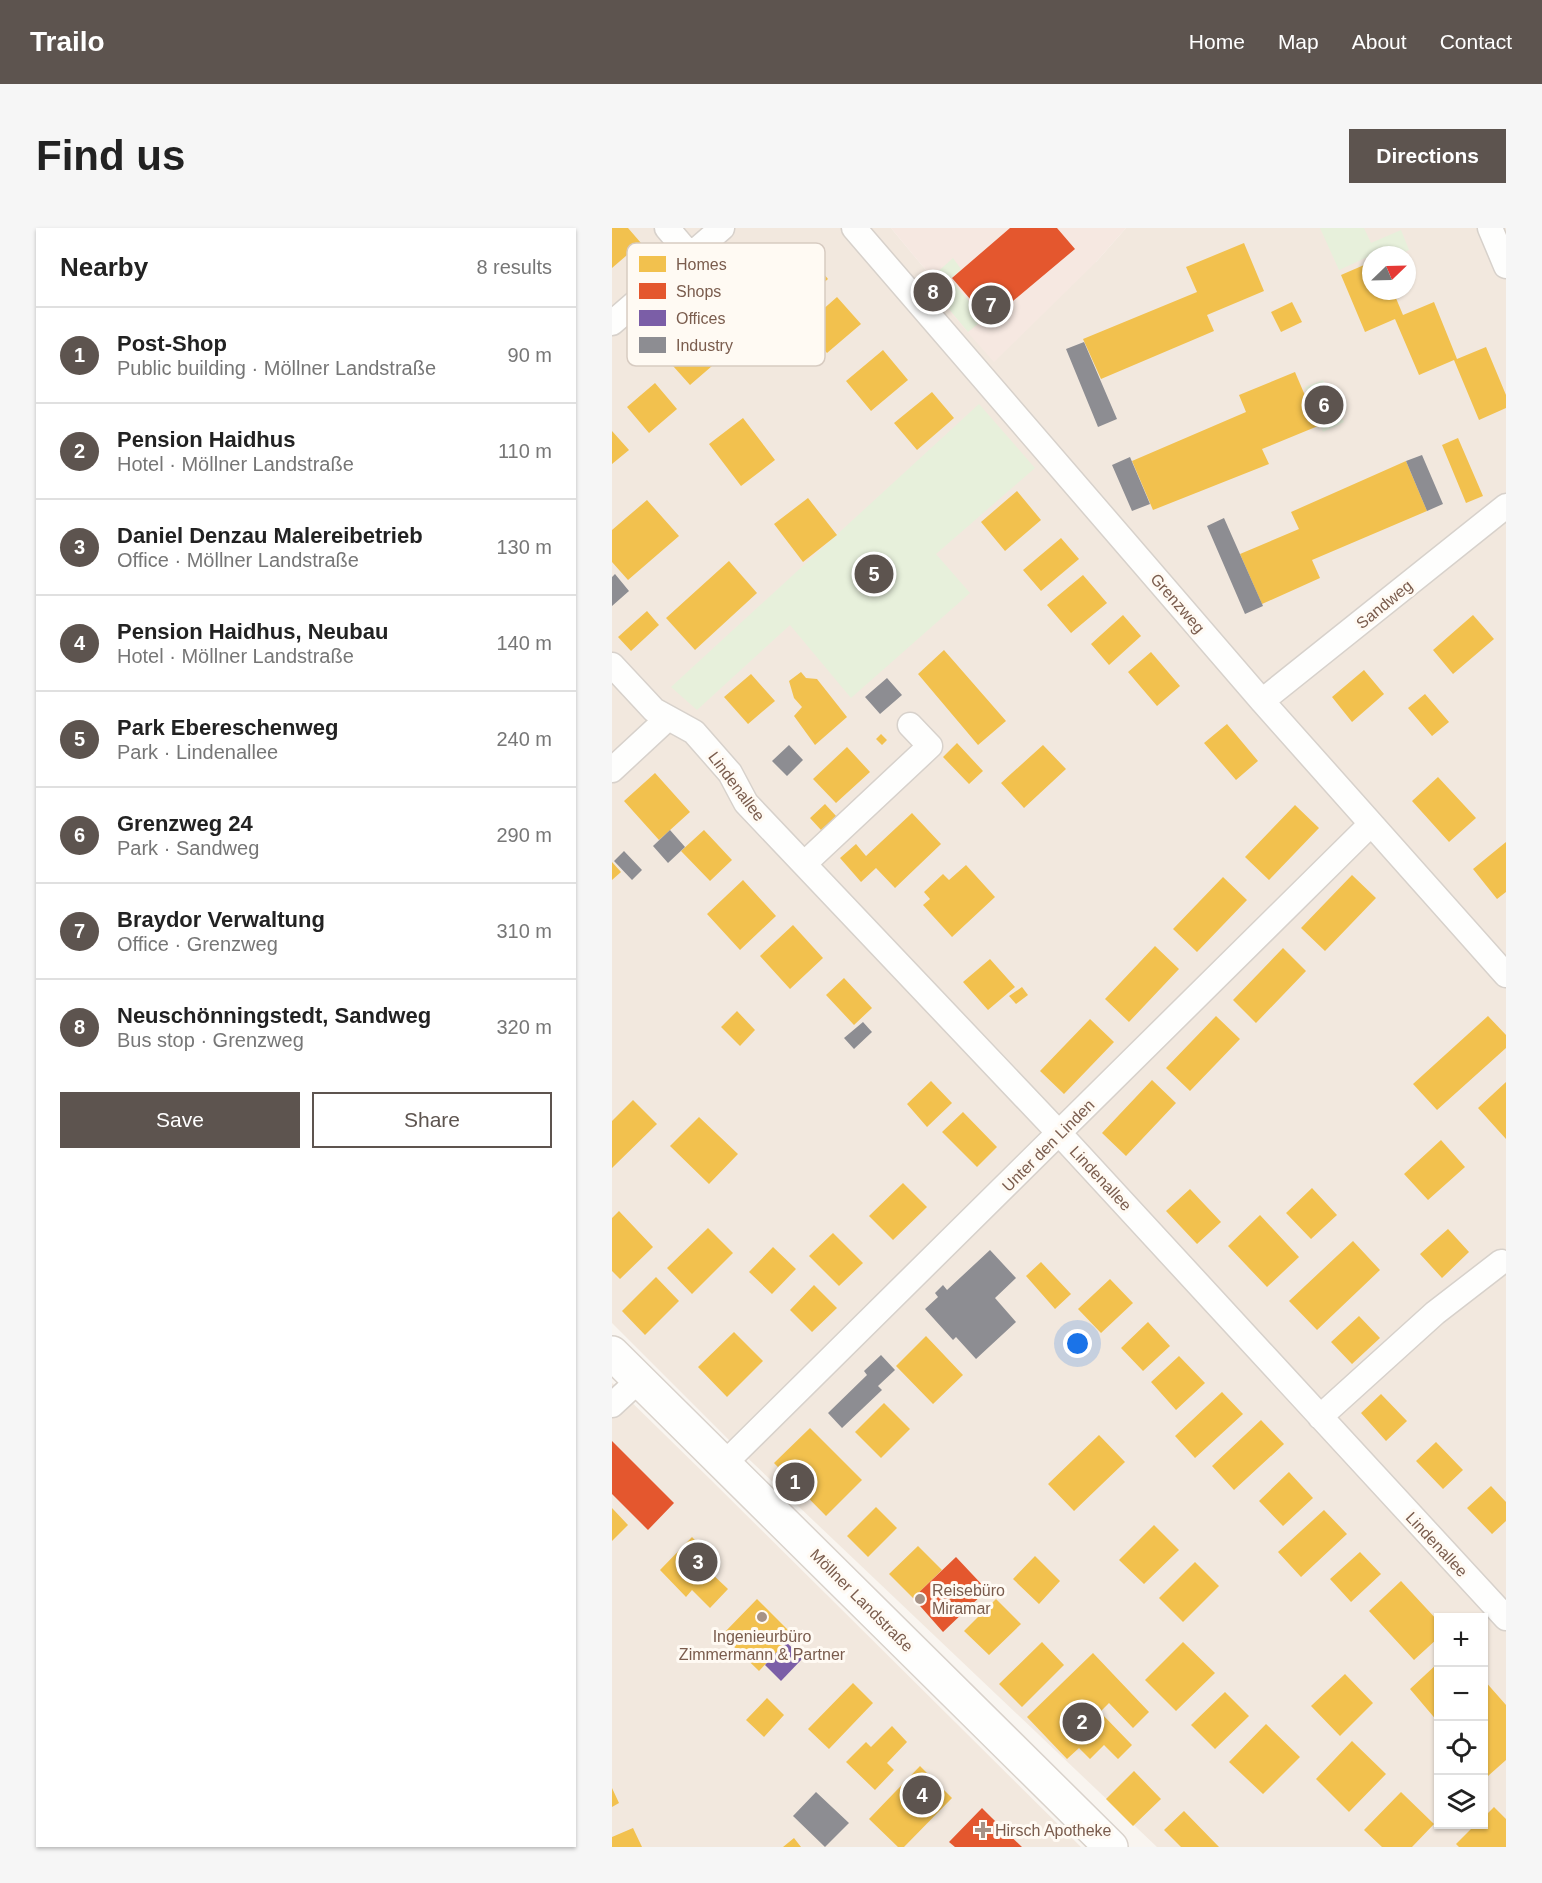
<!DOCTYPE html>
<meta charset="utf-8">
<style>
body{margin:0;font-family:Helvetica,sans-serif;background:#f6f6f6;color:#222}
.controls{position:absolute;right:18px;bottom:18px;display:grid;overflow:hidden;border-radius:0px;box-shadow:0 2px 4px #0004}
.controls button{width:54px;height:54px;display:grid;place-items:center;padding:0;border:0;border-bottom:2px solid #e0e0e0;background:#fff;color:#222;font:30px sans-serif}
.compass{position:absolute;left:750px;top:18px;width:54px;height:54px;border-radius:50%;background:#fff;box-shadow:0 2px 4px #0004;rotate:67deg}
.you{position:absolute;left:466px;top:1116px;width:21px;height:21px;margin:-15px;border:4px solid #fff;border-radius:50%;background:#1a73e8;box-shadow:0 0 0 9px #1a73e833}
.badge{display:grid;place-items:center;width:39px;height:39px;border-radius:50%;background:#5d544f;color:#fff;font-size:20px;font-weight:700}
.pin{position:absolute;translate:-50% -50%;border:3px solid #fff;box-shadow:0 2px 6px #0006}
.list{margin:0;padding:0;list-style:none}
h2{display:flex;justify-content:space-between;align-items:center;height:78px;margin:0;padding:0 24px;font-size:26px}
h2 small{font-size:20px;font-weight:400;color:#767676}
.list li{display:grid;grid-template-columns:39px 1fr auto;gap:18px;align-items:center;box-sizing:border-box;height:96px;padding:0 24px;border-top:2px solid #e0e0e0}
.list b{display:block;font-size:22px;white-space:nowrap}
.list p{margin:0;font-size:20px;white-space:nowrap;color:#767676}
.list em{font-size:20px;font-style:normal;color:#767676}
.actions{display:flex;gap:12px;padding:18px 24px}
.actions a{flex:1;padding:14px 0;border:2px solid #5d544f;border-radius:0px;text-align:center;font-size:21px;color:#5d544f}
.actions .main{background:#5d544f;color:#fff}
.icon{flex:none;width:33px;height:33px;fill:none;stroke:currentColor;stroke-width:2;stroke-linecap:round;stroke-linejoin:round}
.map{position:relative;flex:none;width:894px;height:1619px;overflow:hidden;border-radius:0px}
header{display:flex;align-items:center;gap:36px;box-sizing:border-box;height:84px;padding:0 30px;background:#5d544f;color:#fff}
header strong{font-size:28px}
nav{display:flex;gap:33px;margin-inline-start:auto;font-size:21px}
.intro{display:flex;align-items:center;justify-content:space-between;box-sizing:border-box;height:144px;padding:0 36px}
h1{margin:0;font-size:42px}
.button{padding:15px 27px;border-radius:0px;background:#5d544f;color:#fff;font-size:21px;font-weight:700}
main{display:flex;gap:36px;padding:0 36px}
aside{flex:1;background:#fff;border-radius:0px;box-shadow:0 2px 4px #0004}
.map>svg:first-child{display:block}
.residential{fill:#f2e8de;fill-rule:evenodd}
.commercial{fill:#f6e8e1}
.green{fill:#e7f0db}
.homes{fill:#f2c14e}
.shops{fill:#e4572e}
.offices{fill:#7b5ea7}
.industry{fill:#8d8d92}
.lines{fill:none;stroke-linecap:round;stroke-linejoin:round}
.minor-casing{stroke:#d7d1cb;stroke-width:27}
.secondary-casing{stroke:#d9d2cb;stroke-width:36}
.minor{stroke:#fefefd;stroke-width:24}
.secondary{stroke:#fefefd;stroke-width:33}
.poi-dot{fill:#a69286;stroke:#fffaf3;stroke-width:2}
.labels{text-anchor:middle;stroke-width:6;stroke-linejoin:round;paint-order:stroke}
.street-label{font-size:16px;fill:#7a5c4d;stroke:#fffaf3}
.poi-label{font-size:16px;fill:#7a5c4d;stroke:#fffaf3;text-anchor:start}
.key{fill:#fffaf3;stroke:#d7cbc1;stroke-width:1.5}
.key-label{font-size:16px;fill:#7a5c4d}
</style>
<header>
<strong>Trailo</strong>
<nav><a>Home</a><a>Map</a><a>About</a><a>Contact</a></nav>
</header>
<div class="intro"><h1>Find us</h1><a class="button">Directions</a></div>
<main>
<aside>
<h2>Nearby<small>8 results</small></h2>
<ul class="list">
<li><span class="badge">1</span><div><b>Post-Shop</b><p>Public building · Möllner Landstraße</p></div><em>90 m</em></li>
<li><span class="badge">2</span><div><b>Pension Haidhus</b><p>Hotel · Möllner Landstraße</p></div><em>110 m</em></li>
<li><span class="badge">3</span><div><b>Daniel Denzau Malereibetrieb</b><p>Office · Möllner Landstraße</p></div><em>130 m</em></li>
<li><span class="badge">4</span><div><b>Pension Haidhus, Neubau</b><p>Hotel · Möllner Landstraße</p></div><em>140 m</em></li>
<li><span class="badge">5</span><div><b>Park Ebereschenweg</b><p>Park · Lindenallee</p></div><em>240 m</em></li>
<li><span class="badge">6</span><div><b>Grenzweg 24</b><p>Park · Sandweg</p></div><em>290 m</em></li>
<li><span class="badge">7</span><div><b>Braydor Verwaltung</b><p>Office · Grenzweg</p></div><em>310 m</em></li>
<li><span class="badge">8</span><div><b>Neuschönningstedt, Sandweg</b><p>Bus stop · Grenzweg</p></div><em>320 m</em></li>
</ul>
<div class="actions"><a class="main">Save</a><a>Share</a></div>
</aside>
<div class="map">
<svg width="894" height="1619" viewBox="0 0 894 1619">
<rect width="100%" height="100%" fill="#f9f5f0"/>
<path class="residential" d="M 0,0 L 279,0 L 318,47 L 484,34 L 514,0 L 894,0 L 894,1619 L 545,1619 L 124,1219 L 0,1095 ZM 759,27 L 795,27 L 795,63 L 759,63 ZM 826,1390 L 872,1390 L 872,1596 L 826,1596 Z
M 0,1155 L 98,1251 L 469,1619 L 0,1619 Z"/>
<path class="commercial" d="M 279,0 L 514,0 L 484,34 L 382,134 L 319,63 L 318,47 Z"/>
<path class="green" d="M 708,0 L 752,0 L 759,15 L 789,2 L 797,22 L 787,27 L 774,27 L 771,22 L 727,42 Z
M 341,30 L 349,41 L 338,51 L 372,91 L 356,104 L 320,61 L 321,48 Z
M 711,152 L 732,194 L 711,204 L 693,159 Z
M 367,176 L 423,240 L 324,326 L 358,365 L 239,470 L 178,397 L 85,482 L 59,459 Z"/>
<path class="homes" d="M 0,0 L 16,0 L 29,15 L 0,40 Z
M 632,15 L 652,63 L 595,87 L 602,103 L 489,151 L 471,111 L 585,64 L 574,39 Z
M 187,16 L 216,51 L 157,101 L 127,66 Z
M 759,34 L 759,63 L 781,63 L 791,87 L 822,74 L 845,131 L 874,119 L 894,167 L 894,180 L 867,192 L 842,132 L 807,147 L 783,91 L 753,104 L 729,47 Z
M 225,69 L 249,96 L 215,125 L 192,98 Z
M 680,74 L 690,94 L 669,104 L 659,84 Z
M 98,91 L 122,119 L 78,157 L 53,129 Z
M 271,122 L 296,152 L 259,183 L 234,153 Z
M 683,144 L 706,198 L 650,221 L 657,236 L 541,282 L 520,233 L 634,184 L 627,167 Z
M 43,155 L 65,181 L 37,205 L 15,179 Z
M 320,164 L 342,190 L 305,222 L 282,195 Z
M 131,190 L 163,232 L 129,258 L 97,216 Z
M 0,203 L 17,222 L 0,236 Z
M 846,210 L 871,268 L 854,275 L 830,217 Z
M 794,233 L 815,283 L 700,332 L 708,350 L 650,376 L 628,326 L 687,301 L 679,284 Z
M 405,263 L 429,292 L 393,323 L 369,294 Z
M 196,270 L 225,307 L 191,334 L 162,296 Z
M 35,272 L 67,308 L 16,352 L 0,334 L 0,302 Z
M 449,310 L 467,331 L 429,363 L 411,342 Z
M 117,333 L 145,365 L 83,422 L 54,390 Z
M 471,347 L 495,375 L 459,405 L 435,377 Z
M 35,383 L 47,397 L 19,423 L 6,409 Z
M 511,387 L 529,408 L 497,437 L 479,416 Z
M 861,387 L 882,411 L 841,446 L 821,422 Z
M 332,422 L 394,493 L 366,517 L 306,446 Z
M 539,424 L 568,458 L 545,478 L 516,444 Z
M 752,442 L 772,466 L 740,494 L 720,469 Z
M 189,444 L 194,450 L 205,451 L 235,489 L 203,517 L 182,488 L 190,479 L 182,470 L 177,453 Z
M 139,446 L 163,473 L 136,496 L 112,469 Z
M 813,466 L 837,494 L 820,508 L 796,480 Z
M 615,496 L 646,533 L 624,552 L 592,515 Z
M 269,506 L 275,512 L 270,517 L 264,511 Z
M 345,515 L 371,543 L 357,556 L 331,529 Z
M 431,517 L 454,541 L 412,580 L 389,555 Z
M 235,519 L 258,544 L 224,575 L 201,551 Z
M 43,545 L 78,584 L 47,612 L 12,573 Z
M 826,549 L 864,590 L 837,614 L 800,573 Z
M 213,576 L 225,589 L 209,602 L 198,590 Z
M 683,577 L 707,600 L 657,652 L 633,629 Z
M 300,585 L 329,616 L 283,660 L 264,640 L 249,654 L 228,630 L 244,616 L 254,628 Z
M 92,602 L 120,632 L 98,653 L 69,623 Z
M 894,614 L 894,664 L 885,671 L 861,641 Z
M 0,634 L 9,644 L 0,652 Z
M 354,637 L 383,669 L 340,709 L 311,677 L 318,671 L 312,664 L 331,646 L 337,652 Z
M 740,647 L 764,670 L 713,723 L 689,700 Z
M 611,649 L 635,672 L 585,724 L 561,701 Z
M 131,652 L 164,688 L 128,722 L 95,686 Z
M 181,697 L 211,730 L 178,761 L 148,728 Z
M 543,718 L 567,741 L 517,794 L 493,771 Z
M 671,720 L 694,743 L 644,795 L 621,772 Z
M 378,731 L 403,759 L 376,782 L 351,754 Z
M 232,750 L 260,780 L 242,797 L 214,767 Z
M 410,759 L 416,767 L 404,776 L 397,768 Z
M 125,783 L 143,802 L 128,818 L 109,799 Z
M 604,788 L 628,811 L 578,863 L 554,840 Z
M 876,788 L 894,807 L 894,820 L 825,882 L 801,856 Z
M 478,791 L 502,814 L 452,866 L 428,843 Z
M 540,852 L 564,875 L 514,928 L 490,905 Z
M 319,853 L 340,875 L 315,899 L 295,876 Z
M 894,854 L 894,911 L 866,880 Z
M 21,872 L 45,896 L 0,940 L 0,893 Z
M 351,884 L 385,919 L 365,939 L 330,904 Z
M 87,889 L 126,926 L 97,956 L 58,918 Z
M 829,912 L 853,939 L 816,972 L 792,946 Z
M 291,955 L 315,979 L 281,1012 L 257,988 Z
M 700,960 L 725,987 L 699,1011 L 674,985 Z
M 578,961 L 609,994 L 585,1016 L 554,983 Z
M 7,983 L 41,1019 L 8,1051 L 0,1043 L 0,990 Z
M 648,987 L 687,1029 L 655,1059 L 616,1018 Z
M 96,1000 L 121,1025 L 80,1066 L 55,1040 Z
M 836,1001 L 857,1024 L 830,1050 L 808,1026 Z
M 221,1005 L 251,1035 L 227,1058 L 197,1028 Z
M 741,1013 L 768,1042 L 705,1102 L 677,1073 Z
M 161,1019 L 184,1041 L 160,1066 L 137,1044 Z
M 429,1034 L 459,1066 L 443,1081 L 414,1048 Z
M 44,1049 L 67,1073 L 33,1107 L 10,1083 Z
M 498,1051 L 521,1075 L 489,1105 L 466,1081 Z
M 202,1057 L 225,1080 L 200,1104 L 178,1082 Z
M 747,1088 L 768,1110 L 740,1136 L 719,1114 Z
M 536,1094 L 558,1118 L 531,1143 L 509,1120 Z
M 122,1104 L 151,1133 L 115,1169 L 86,1139 Z
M 314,1108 L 351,1147 L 321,1176 L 284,1138 Z
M 567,1128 L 593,1155 L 564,1182 L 539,1154 Z
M 610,1164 L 631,1186 L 583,1230 L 563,1208 Z
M 769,1166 L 795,1193 L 774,1213 L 749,1185 Z
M 272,1175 L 298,1201 L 269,1230 L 243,1204 Z
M 649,1192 L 672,1216 L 622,1262 L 600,1238 Z
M 198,1200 L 250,1252 L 214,1288 L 162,1235 Z
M 487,1207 L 513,1234 L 462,1283 L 436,1256 Z
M 824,1214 L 851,1242 L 831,1261 L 804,1233 Z
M 677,1244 L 701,1270 L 671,1298 L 647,1273 Z
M 879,1258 L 894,1274 L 894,1293 L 880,1306 L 855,1280 Z
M 264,1279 L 285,1300 L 256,1329 L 235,1308 Z
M 0,1280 L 16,1297 L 0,1313 Z
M 712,1282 L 735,1306 L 689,1349 L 666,1324 Z
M 542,1297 L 567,1322 L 532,1356 L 507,1332 Z
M 80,1309 L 106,1336 L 98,1344 L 116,1361 L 98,1380 L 80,1362 L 74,1369 L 48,1342 Z
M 306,1318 L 330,1342 L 301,1370 L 277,1346 Z
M 748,1324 L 769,1346 L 739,1374 L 718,1351 Z
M 423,1328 L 448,1353 L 427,1376 L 401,1351 Z
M 583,1334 L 607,1358 L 571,1394 L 547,1370 Z
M 789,1353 L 826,1393 L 826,1410 L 802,1432 L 757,1383 Z
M 145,1371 L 181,1407 L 147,1443 L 110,1407 Z
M 384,1371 L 409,1396 L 377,1427 L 352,1403 Z
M 430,1414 L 452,1437 L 410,1479 L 387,1456 Z
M 571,1414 L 603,1445 L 564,1483 L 533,1452 Z
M 481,1425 L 537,1484 L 521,1500 L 497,1475 L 488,1484 L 520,1517 L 506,1531 L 492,1517 L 478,1531 L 467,1520 L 455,1531 L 415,1489 Z
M 826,1435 L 826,1494 L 798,1461 Z
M 733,1446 L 761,1475 L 728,1508 L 699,1478 Z
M 872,1452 L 894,1477 L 894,1532 L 876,1548 L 872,1543 Z
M 241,1455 L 261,1475 L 217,1521 L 196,1501 Z
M 613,1464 L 637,1488 L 603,1521 L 579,1497 Z
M 155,1470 L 172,1487 L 152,1509 L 134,1492 Z
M 654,1496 L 688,1529 L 651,1566 L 617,1534 Z
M 280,1498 L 295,1514 L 275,1535 L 282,1542 L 263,1562 L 234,1534 L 254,1514 L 259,1519 Z
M 740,1513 L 774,1546 L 737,1584 L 704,1551 Z
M 308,1538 L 340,1570 L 292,1619 L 286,1619 L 257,1591 Z
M 522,1543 L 549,1571 L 521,1598 L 494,1571 Z
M 0,1560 L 7,1575 L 0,1579 Z
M 789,1564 L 822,1596 L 800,1619 L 770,1619 L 752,1602 Z
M 882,1579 L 894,1591 L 894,1619 L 847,1619 L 844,1616 L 864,1596 L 872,1596 L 872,1589 Z
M 572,1583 L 607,1619 L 569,1619 L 552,1602 Z
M 21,1600 L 30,1619 L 0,1619 L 0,1609 Z
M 182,1610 L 189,1619 L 171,1619 Z"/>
<path class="shops" d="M 398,0 L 445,0 L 463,21 L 377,93 L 340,50 Z
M 0,1213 L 62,1275 L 36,1302 L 0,1266 Z
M 344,1329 L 375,1362 L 331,1404 L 301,1370 Z
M 370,1580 L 380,1590 L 410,1619 L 343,1619 L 337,1614 Z"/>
<path class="offices" d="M 174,1414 L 191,1430 L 169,1453 L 153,1437 Z"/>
<path class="industry" d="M 472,114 L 505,191 L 486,199 L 454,121 Z
M 810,227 L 831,276 L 815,283 L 794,233 Z
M 518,229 L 538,276 L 520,283 L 500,237 Z
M 612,290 L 651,378 L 633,386 L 595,298 Z
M 3,346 L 17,363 L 0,378 L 0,349 Z
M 275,450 L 290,467 L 268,486 L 253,469 Z
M 177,517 L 191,532 L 175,548 L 160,533 Z
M 58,602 L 73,619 L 56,635 L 41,618 Z
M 12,623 L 30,642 L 20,652 L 2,633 Z
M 251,794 L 260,804 L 242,821 L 232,810 Z
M 378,1022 L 404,1050 L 383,1070 L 404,1094 L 364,1131 L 344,1109 L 341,1112 L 313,1081 L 326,1069 L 323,1065 L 331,1057 L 335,1062 Z
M 269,1127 L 283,1142 L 266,1158 L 270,1162 L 230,1200 L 216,1185 L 255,1147 L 252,1143 Z
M 204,1564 L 237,1595 L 213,1619 L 181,1588 Z"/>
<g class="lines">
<defs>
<path id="minor" d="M 55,0 L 78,27
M 242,0 L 650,473 L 894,747
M 878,0 L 894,38
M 0,95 L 110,0
M 0,437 L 42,482 L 82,504 L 118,545 L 134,575 L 447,905 L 894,1390
M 650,473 L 894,278
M 0,542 L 56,490
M 192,636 L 318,518 L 298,497
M 0,1177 L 27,1152
M 708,1189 L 823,1085 L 889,1034
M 112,1236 L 759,596"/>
<path id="secondary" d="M 0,1125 L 499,1619"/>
</defs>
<use href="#minor" class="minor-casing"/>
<use href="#secondary" class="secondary-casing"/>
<use href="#minor" class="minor"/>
<use href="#secondary" class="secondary"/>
</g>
<g class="poi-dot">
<circle cx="308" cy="1371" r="6"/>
<circle cx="150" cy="1389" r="6"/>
<path d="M368 1593h6v6h6v6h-6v6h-6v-6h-6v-6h6z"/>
</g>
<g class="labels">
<g class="street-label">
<text transform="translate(566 375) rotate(49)" y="6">Grenzweg</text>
<text transform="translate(772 376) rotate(-39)" y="6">Sandweg</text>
<text transform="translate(125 558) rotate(53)" y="6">Lindenallee</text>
<text transform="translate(436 917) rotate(-45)" y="6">Unter den Linden</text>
<text transform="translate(489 950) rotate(47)" y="6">Lindenallee</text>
<text transform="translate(825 1316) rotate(47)" y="6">Lindenallee</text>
<text transform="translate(250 1372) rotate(45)" y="6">Möllner Landstraße</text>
</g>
<g class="poi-label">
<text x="320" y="1368">Reisebüro<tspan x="320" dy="18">Miramar</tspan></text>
<text x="150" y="1414" text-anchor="middle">Ingenieurbüro<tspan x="150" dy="18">Zimmermann &amp; Partner</tspan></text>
<text x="383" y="1608">Hirsch Apotheke</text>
</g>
</g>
<rect x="15" y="15" width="198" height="123" rx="9" class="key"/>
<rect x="27" y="28" width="27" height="16" fill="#f2c14e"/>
<rect x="27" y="55" width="27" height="16" fill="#e4572e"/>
<rect x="27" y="82" width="27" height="16" fill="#7b5ea7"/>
<rect x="27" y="109" width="27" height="16" fill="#8d8d92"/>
<g class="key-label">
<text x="64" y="42">Homes</text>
<text x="64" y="69">Shops</text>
<text x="64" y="96">Offices</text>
<text x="64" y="123">Industry</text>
</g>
</svg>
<div class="controls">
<button>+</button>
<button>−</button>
<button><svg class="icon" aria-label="locate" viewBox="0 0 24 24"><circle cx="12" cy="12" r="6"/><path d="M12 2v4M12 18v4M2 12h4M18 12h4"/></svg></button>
<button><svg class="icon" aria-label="layers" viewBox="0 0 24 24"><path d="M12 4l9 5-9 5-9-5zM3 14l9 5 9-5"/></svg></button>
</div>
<svg class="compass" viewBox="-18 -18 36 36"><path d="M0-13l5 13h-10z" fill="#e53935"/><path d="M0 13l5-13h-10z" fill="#767676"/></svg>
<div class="you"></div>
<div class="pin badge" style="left:183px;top:1254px">1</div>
<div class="pin badge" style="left:470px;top:1494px">2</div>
<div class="pin badge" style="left:86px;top:1334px">3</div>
<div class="pin badge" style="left:310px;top:1567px">4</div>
<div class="pin badge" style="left:262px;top:346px">5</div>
<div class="pin badge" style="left:712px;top:177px">6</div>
<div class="pin badge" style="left:379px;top:77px">7</div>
<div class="pin badge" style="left:321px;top:64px">8</div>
</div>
</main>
